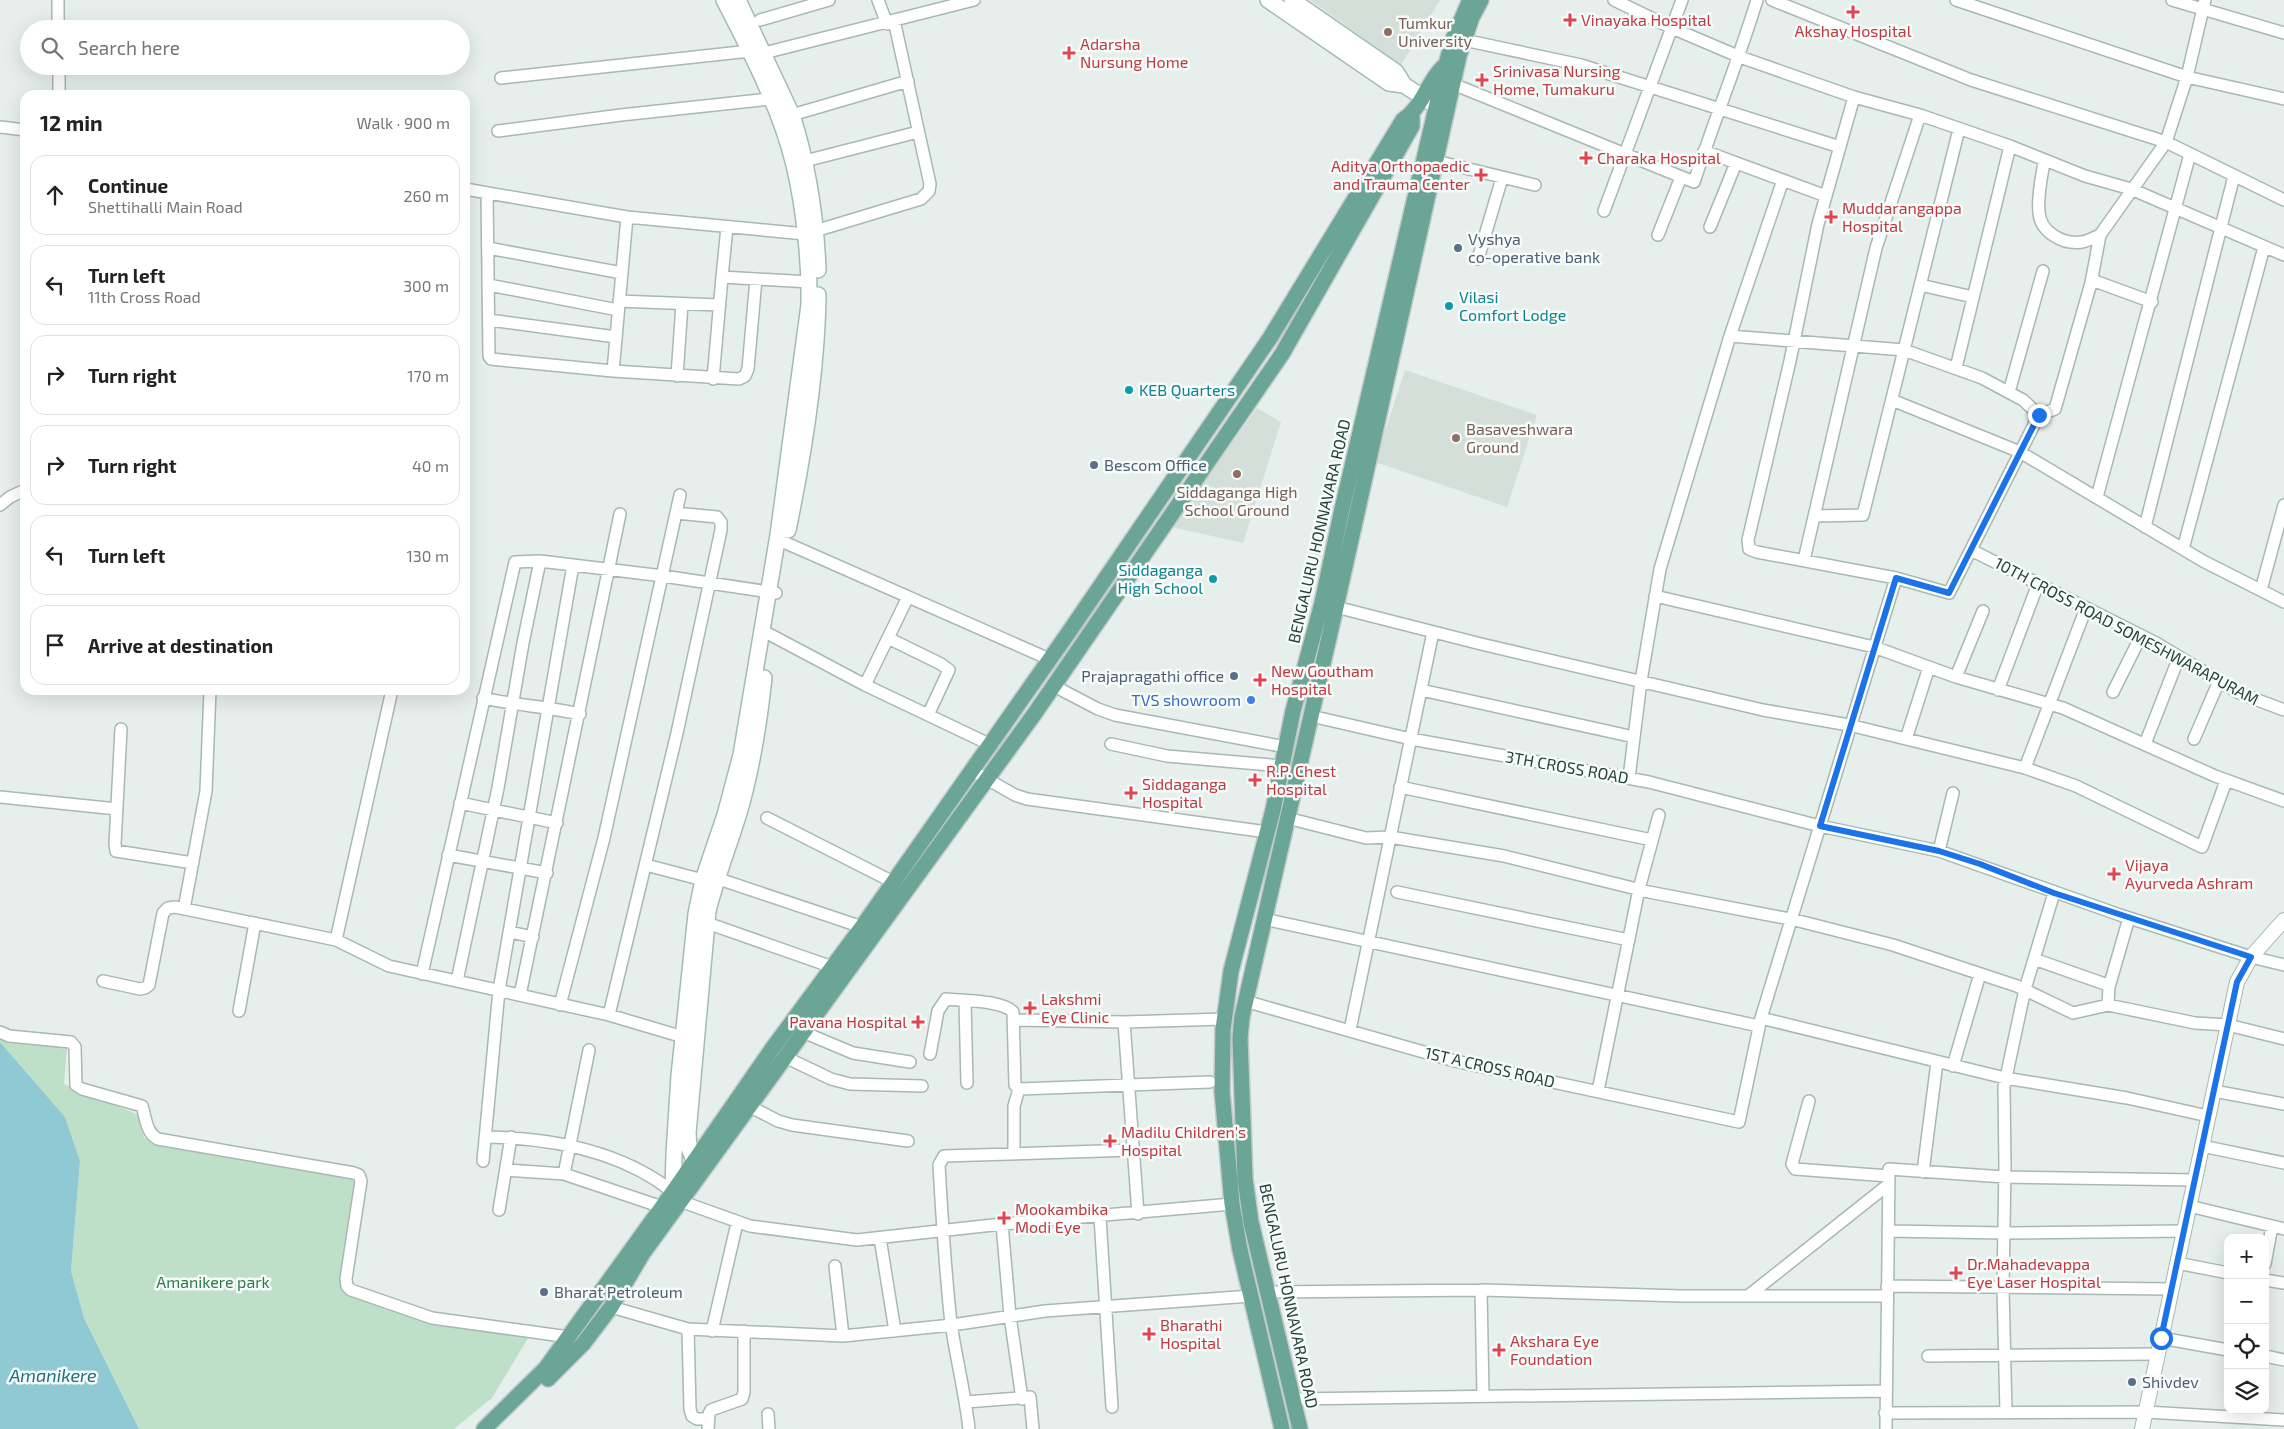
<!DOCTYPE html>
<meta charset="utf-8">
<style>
body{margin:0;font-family:"Exo 2",sans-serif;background:#f2f2f2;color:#222}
.controls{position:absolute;right:15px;bottom:15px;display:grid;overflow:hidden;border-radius:10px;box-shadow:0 5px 20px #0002}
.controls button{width:45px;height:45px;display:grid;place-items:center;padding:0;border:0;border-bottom:1px solid #e0e0e0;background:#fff;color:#222;font:25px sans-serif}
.stop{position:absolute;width:15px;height:15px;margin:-11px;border:4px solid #1a73e8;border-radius:50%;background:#fff}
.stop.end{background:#1a73e8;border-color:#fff;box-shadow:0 1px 5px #0008}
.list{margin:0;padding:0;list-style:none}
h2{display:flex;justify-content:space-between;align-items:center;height:65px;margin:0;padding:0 20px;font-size:21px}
h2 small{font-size:16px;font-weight:400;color:#767676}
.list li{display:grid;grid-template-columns:32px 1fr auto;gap:15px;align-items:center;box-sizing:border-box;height:80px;margin:0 10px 10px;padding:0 10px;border:1px solid #e0e0e0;border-radius:15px}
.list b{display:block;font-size:19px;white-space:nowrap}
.list p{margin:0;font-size:16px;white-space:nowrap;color:#767676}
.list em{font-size:16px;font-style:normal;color:#767676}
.icon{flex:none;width:28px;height:28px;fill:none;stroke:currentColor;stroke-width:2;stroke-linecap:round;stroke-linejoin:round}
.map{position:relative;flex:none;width:2284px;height:1429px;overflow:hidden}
.search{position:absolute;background:#fff;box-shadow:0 5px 20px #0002;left:20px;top:20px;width:450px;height:55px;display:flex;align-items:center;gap:12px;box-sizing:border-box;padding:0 18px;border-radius:28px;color:#767676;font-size:19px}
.panel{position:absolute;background:#fff;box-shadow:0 5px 20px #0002;left:20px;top:90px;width:450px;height:605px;border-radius:15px}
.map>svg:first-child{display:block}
.built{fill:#d4dfda}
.green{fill:#bfe0c8}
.water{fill:#8ec9d4}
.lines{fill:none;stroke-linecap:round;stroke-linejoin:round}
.minor-casing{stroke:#a8b8b2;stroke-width:14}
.tertiary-casing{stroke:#a8b8b2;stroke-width:16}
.secondary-casing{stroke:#a4bbb3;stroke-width:18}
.primary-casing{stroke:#c2cac8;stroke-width:18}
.minor{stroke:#fff;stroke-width:11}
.tertiary{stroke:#fff;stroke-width:14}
.secondary{stroke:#fff;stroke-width:15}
.primary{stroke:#6aa596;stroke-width:15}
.route{stroke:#1a73e8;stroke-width:6}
.health-dot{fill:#e0444e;stroke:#f7fbf9;stroke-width:2}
.education-dot{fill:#8d6e63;stroke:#f7fbf9;stroke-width:2}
.service-dot{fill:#5c6f8a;stroke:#f7fbf9;stroke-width:2}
.culture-dot{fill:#0f9aa8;stroke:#f7fbf9;stroke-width:2}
.shop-dot{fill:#3f7fe0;stroke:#f7fbf9;stroke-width:2}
.labels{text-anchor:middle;stroke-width:5;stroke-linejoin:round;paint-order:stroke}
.health-label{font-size:16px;fill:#be3a42;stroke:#f7fbf9;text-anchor:start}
.education-label{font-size:16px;fill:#785e54;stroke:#f7fbf9;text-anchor:start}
.service-label{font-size:16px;fill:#4e5e75;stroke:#f7fbf9;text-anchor:start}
.culture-label{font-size:16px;fill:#0d838f;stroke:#f7fbf9;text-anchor:start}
.street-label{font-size:16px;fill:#24423a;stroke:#f7fbf9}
.shop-label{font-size:16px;fill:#366cbe;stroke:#f7fbf9;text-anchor:end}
.park-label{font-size:16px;fill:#2d7a4b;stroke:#f7fbf9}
.water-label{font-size:18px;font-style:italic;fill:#1c6f80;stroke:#f7fbf9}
</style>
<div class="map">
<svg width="2284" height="1429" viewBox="0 0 2284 1429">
<rect width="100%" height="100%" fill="#e6efeb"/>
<path class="built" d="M 1310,0 L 1440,0 L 1401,65 Z
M 1405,370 L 1537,415 L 1507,507 L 1375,462 Z
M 1257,408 L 1281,422 L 1243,543 L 1172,527 Z"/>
<path class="green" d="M 0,1036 L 67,1047 L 64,1084 L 139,1115 L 144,1138 L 364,1172 L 346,1286 L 387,1310 L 536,1325 L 492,1398 L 454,1429 L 139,1429 L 84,1318 L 71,1271 L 80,1161 L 65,1117 L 0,1042 Z"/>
<path class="water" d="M 0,1042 L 65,1117 L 80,1161 L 71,1271 L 84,1318 L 139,1429 L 0,1429 Z"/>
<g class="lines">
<defs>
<path id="minor" d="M 58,0 L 58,29
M 878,0 L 887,24
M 1614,0 L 1672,28 L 1740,57 L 1854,97 L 1920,115 L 2010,146 L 2085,176 L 2131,189 L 2284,255
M 1772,0 L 1971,80 L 2166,142 L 2284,200
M 1956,0 L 2187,77 L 2284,99
M 2172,0 L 2284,33
M 760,20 L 829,0
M 1464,40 L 1581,65 L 1840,147
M 764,53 L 974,0
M 59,66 L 59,95
M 501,78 L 750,51
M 1453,84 L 1694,182 C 1714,121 1738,62 1757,0
M 1854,97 L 1818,224 L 1790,361 L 1748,540 L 1749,549 L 1757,552 L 1896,578 L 1949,593 L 2039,415 L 2055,409 L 2091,283 L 2100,235 L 2166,142 L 2187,77 L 2205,0
M 785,117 L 908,81
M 0,127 L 25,130
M 498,131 L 621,115 L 770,99
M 1704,151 L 1826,196
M 805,161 L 918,132
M 1436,161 L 1535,185
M 2044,161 C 2042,177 2037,195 2039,212 C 2040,232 2063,245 2082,242 C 2088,241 2095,237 2100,235
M 465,189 L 627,217 L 805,234 L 921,199 L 929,191 L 930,184 L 894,20
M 487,194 L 489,356 L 491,359 L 613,371 L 739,379 L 745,376 L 748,369 L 756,279
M 1604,211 L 1682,0
M 727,227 L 722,277 L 810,282
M 1710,227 L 1736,163
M 1658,235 L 1681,177
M 488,248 L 622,273
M 1478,259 L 1502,178
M 2092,280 L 2152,302
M 489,285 L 618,310
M 1920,285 L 1973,297
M 619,301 L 719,305
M 489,320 L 616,337
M 1730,336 L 1904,350 L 1982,378 L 2023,400 L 2039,415
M 1956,368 L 2010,146
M 613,371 L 627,217
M 677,376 L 682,304
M 713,379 L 722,277
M 2009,392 L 2043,271
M 1892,400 L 2020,452 L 2203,561 L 2284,602
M 2097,497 L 2190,154
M 0,505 L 10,497 L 25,490
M 1814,516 L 1863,515 L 1959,129
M 2145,527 L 2234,176
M 786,543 L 1049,659
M 2183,549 L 2264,247
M 1971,550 L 2156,643 L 2239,693 L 2284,710
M 1804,560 L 1876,248 L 1920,115
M 2261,590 L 2284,505
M 1655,596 L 1874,647 L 1956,677 L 2063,708 L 2215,776 L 2284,801
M 1328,605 L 1481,644 L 1763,710 L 1849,725 L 2025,768 L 2076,786 L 2202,847 L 2226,781
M 769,634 L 865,685 L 989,744
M 888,638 L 941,664 L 949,670 L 928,715
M 1956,677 L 1983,611
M 865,685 L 907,599
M 1054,686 L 1098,709 L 1115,715 L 1286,747
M 1421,690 L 1634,737
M 1998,690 L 2038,584
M 2113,692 L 2141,636
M 483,698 C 515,705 548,707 580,714
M 1311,716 L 1411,739 L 1649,782 L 1820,826 L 1939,851 L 2120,915 L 2251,957 L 2284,965
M 121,729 L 115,844 L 116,851 L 193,863
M 1906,739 L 1929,667
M 2194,739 L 2219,681
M 1111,744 L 1167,756 L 1282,766
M 2145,744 L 2179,657
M 2025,768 L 2086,608
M 971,770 L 1015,795 L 1027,799 L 1267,832
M 1629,778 L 1641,681 L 1660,569 L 1730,336 L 1783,180
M 1400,787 L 1652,840
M 0,797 L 117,809
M 460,803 L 557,823
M 767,818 L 893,882
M 1287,818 L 1366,838 L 1390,837 L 1504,856 L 1649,892 L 1795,920 L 1893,945 L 2017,986 L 2073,1013 L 2108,1005 L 2195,1023 L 2228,1025 L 2284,1039
M 1939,851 L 1953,793
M 448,855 L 547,873
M 646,865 L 703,880
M 716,878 L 862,927
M 1397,892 L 1629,940
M 184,909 L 206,791 L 210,690
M 1264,919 L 1759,1026
M 707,923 L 838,969
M 510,932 L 533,937
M 336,940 L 392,690
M 2034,959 L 2105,984 L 2109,987 L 2108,1005
M 422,974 L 515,562 L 540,561 L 663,576 L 776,593
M 103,981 L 140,989 L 145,988 L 149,985 L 163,913 L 168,908 L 175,907 L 336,940 L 389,966 L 609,1015 L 690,1039
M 457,981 L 498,788 L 523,643 L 540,561
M 2109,987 L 2129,918
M 520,995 L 620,514
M 1245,1001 L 1455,1061 L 1739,1122 L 1761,1018 L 1896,578
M 965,1002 L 967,1083
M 560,1005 L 604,838 L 680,495
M 239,1011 L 255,923
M 609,1015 L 677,733 L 721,530 L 721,522 L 717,517 L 676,513
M 1761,1018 L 2005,1078 L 2127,1098 L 2208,1116
M 1015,1020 L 1124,1022 L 1224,1019
M 1124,1022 L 1138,1214
M 1350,1030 L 1433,632
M 0,1032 L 9,1036 L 71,1042 L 75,1047 L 76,1085 L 82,1089 L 142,1106 C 146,1118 146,1133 158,1139 L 354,1173 L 359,1175 L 361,1181 L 346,1279 L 347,1286 L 351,1290 L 432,1318 L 569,1337
M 803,1032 L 853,1053 L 910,1062
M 589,1050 L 564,1174 L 662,1207
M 930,1054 L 938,1011 L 946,999 C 963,1001 1002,1000 1013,1012 L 1015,1085 L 1019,1089 L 1210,1082
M 785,1057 L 831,1079 L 850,1084 L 922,1086
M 1953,1066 L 1980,974
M 1598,1091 L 1639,889 L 1659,815
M 2214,1091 L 2284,1104
M 1809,1101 L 1792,1164 L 1795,1169 L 1889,1176
M 749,1106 L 778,1121 L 792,1125 L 908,1141
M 485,1137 C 550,1138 621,1151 673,1192
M 2202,1146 L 2284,1163
M 1014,1153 L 1014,1106 L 1019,1089
M 483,1161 L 499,990 L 573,565
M 506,1170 L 564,1174
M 1923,1172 L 1937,1062
M 680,1201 L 750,1226 L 857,1240 L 1002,1224 L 1232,1204
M 2189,1206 L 2284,1229
M 499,1210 L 511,1137
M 1100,1217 L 1112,1407
M 1002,1224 L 1010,1316 L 1022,1399
M 1888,1231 L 2004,1233 L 2184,1231
M 880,1238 L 895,1331
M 2177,1263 L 2228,1273
M 2265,1264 L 2272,1226
M 835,1266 L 843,1336
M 2265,1280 L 2284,1283
M 1887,1286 L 2171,1289
M 1481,1290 L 1483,1395
M 1268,1292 L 1481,1290 L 1681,1296 L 1887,1296
M 1748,1296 L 1889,1184
M 611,1307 L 688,1329 L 843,1336 L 952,1325 L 1045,1311 L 1251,1296
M 688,1329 L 690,1409 L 692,1416 L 697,1419 L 708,1419
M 712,1331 L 737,1223
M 2161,1338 L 2228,1350
M 1928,1356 L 2158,1354
M 2265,1356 L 2284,1360
M 1293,1399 L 1886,1391
M 966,1402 L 1030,1397 L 1033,1429
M 1885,1413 L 2146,1412 L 2284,1420
M 2006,1413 L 2003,1288 L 2005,1166 L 2004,1087 L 2025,989 L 2054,893
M 768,1414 L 769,1429
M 708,1429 L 709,1414 L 711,1410 L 742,1399 L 744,1392 L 744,1331
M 969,1429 C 965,1393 956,1358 951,1323 C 945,1270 942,1218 939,1165 L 944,1156 L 1133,1150
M 1886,1429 L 1889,1169 L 2005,1177 L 2195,1180"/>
<path id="tertiary" d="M 2142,1429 L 2237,982 L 2251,957 L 2284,920"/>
<path id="secondary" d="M 738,0 L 792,115 C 808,165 816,217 818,270
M 1268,0 L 1389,83 L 1404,85
M 1292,0 L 1396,72 L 1404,85 L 1433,104
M 788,530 C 804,453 817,373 818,295
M 698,1170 L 689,1148 L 688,1133 L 708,911 C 716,878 729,846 739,813 C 752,769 759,724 764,678
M 678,1198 L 673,1192 L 674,1154 L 679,1076 L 696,914 L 703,880 L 725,815 L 741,755 L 778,535 L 809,305 C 810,262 804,207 794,165 C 781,110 750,50 724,0"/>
<path id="primary" d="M 548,1379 L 583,1344 L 611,1307 L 643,1253 L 1035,713 L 1282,354 L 1412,126 L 1412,114
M 484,1429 L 546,1368 L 673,1192 L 772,1049 L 862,927 L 1069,632 L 1270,338 L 1403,120 C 1428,103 1428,70 1459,56
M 1282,1429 L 1240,1250 L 1232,1204 L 1222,1091 L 1223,1029 L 1231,971 L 1273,810 L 1293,711 L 1322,603 L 1342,509 L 1447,61 L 1453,39 L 1470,0
M 1300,1429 L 1251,1222 L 1245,1179 L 1240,1038 L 1242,1017 L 1336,607 L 1459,56 L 1472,17 L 1481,0"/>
</defs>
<use href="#minor" class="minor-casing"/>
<use href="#tertiary" class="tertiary-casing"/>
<use href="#secondary" class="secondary-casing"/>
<use href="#primary" class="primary-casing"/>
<use href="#minor" class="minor"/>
<use href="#tertiary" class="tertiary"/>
<use href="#secondary" class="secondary"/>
<use href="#primary" class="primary"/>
</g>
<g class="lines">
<path class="route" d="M 2039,415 L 1949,593 L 1896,578 L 1820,826 L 1939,851 L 1980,864 L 2054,893 L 2251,957 L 2237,982 L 2161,1338"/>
</g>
<g class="health-dot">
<path d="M1850.5 4.5h5v5h5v5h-5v5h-5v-5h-5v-5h5z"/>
<path d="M1567.5 12.5h5v5h5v5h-5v5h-5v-5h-5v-5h5z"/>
<path d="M1066.5 45.5h5v5h5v5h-5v5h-5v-5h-5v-5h5z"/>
<path d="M1479.5 72.5h5v5h5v5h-5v5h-5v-5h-5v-5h5z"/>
<path d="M1583.5 150.5h5v5h5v5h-5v5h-5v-5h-5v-5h5z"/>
<path d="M1478.5 167.5h5v5h5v5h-5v5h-5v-5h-5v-5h5z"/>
<path d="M1828.5 209.5h5v5h5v5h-5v5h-5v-5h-5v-5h5z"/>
<path d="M1257.5 672.5h5v5h5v5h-5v5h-5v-5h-5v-5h5z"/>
<path d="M1252.5 772.5h5v5h5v5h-5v5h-5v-5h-5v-5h5z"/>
<path d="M1128.5 785.5h5v5h5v5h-5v5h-5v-5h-5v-5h5z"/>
<path d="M2111.5 866.5h5v5h5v5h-5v5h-5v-5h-5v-5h5z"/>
<path d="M1027.5 1000.5h5v5h5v5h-5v5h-5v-5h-5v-5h5z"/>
<path d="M915.5 1014.5h5v5h5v5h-5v5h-5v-5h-5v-5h5z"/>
<path d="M1107.5 1133.5h5v5h5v5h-5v5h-5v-5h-5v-5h5z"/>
<path d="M1001.5 1210.5h5v5h5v5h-5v5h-5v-5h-5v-5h5z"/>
<path d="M1953.5 1265.5h5v5h5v5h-5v5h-5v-5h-5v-5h5z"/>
<path d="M1146.5 1326.5h5v5h5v5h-5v5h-5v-5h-5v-5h5z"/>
<path d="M1496.5 1342.5h5v5h5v5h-5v5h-5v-5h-5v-5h5z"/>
</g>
<g class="education-dot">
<circle cx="1388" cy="32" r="5"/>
<circle cx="1456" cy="438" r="5"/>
<circle cx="1237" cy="474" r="5"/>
</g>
<g class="service-dot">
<circle cx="1458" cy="248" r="5"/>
<circle cx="1094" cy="465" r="5"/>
<circle cx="1234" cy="676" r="5"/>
<circle cx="544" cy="1292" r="5"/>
<circle cx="2132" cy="1382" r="5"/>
</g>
<g class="culture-dot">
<circle cx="1449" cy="306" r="5"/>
<circle cx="1129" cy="390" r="5"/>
<circle cx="1213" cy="579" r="5"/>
</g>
<circle class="shop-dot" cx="1251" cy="700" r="5"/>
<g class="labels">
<g class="health-label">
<text x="1581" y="26">Vinayaka Hospital</text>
<text x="1853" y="37" text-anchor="middle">Akshay Hospital</text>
<text x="1080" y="50">Adarsha<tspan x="1080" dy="18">Nursung Home</tspan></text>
<text x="1493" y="77">Srinivasa Nursing<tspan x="1493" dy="18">Home, Tumakuru</tspan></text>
<text x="1597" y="164">Charaka Hospital</text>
<text x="1470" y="172" text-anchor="end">Aditya Orthopaedic<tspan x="1470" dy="18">and Trauma Center</tspan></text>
<text x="1842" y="214">Muddarangappa<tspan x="1842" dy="18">Hospital</tspan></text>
<text x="1271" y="677">New Goutham<tspan x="1271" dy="18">Hospital</tspan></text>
<text x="1266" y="777">R.P. Chest<tspan x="1266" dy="18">Hospital</tspan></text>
<text x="1142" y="790">Siddaganga<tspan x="1142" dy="18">Hospital</tspan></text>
<text x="2125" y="871">Vijaya<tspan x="2125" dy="18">Ayurveda Ashram</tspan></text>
<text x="1041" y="1005">Lakshmi<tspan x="1041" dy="18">Eye Clinic</tspan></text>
<text x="907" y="1028" text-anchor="end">Pavana Hospital</text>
<text x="1121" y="1138">Madilu Children's<tspan x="1121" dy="18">Hospital</tspan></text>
<text x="1015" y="1215">Mookambika<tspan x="1015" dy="18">Modi Eye</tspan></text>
<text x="1967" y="1270">Dr.Mahadevappa<tspan x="1967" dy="18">Eye Laser Hospital</tspan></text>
<text x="1160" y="1331">Bharathi<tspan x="1160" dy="18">Hospital</tspan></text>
<text x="1510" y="1347">Akshara Eye<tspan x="1510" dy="18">Foundation</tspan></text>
</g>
<g class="education-label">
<text x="1398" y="29">Tumkur<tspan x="1398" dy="18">University</tspan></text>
<text x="1466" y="435">Basaveshwara<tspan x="1466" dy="18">Ground</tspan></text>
<text x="1237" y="498" text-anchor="middle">Siddaganga High<tspan x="1237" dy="18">School Ground</tspan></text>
</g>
<g class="service-label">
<text x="1468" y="245">Vyshya<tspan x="1468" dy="18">co-operative bank</tspan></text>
<text x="1104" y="471">Bescom Office</text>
<text x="1224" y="682" text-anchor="end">Prajapragathi office</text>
<text x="554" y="1298">Bharat Petroleum</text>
<text x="2142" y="1388">Shivdev</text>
</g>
<g class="culture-label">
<text x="1459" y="303">Vilasi<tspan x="1459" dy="18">Comfort Lodge</tspan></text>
<text x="1139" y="396">KEB Quarters</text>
<text x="1203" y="576" text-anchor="end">Siddaganga<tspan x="1203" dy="18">High School</tspan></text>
</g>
<g class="street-label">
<text transform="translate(1319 531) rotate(-77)" y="6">BENGALURU HONNAVARA ROAD</text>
<text transform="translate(2127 631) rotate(28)" y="6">10TH CROSS ROAD SOMESHWARAPURAM</text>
<text transform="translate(1567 767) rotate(10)" y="6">3TH CROSS ROAD</text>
<text transform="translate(1490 1067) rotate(13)" y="6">1ST A CROSS ROAD</text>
<text transform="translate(1289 1296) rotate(78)" y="6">BENGALURU HONNAVARA ROAD</text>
</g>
<g class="shop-label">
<text x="1241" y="706">TVS showroom</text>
</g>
<g class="park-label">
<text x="213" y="1288">Amanikere park</text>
</g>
<g class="water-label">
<text x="53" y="1382">Amanikere</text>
</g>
</g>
</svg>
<div class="controls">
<button>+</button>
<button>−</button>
<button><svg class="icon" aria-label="locate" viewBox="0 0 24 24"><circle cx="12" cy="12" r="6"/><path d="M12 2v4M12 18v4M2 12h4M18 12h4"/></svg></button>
<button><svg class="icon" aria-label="layers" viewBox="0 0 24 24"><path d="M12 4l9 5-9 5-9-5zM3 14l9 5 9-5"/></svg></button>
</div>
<div class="stop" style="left:2161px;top:1338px"></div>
<div class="stop end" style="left:2039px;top:415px"></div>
<div class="search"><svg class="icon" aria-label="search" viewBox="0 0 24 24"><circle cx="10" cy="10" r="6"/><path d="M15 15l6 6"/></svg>Search here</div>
<section class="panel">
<h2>12 min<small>Walk · 900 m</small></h2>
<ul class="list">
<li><svg class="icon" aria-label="ahead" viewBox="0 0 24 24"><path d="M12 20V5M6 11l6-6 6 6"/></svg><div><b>Continue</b><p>Shettihalli Main Road</p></div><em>260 m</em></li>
<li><svg class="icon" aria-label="left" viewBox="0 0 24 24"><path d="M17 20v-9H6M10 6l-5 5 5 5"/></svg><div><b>Turn left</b><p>11th Cross Road</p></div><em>300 m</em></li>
<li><svg class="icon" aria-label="right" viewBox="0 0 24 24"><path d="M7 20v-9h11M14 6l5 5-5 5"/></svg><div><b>Turn right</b></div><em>170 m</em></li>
<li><svg class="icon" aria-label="right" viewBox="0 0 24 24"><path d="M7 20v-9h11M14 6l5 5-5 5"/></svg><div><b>Turn right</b></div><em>40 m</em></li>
<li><svg class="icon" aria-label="left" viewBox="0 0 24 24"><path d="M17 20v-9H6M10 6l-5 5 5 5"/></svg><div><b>Turn left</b></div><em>130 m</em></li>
<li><svg class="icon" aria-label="arrive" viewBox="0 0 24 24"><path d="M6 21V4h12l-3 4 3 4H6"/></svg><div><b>Arrive at destination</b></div></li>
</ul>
</section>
</div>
